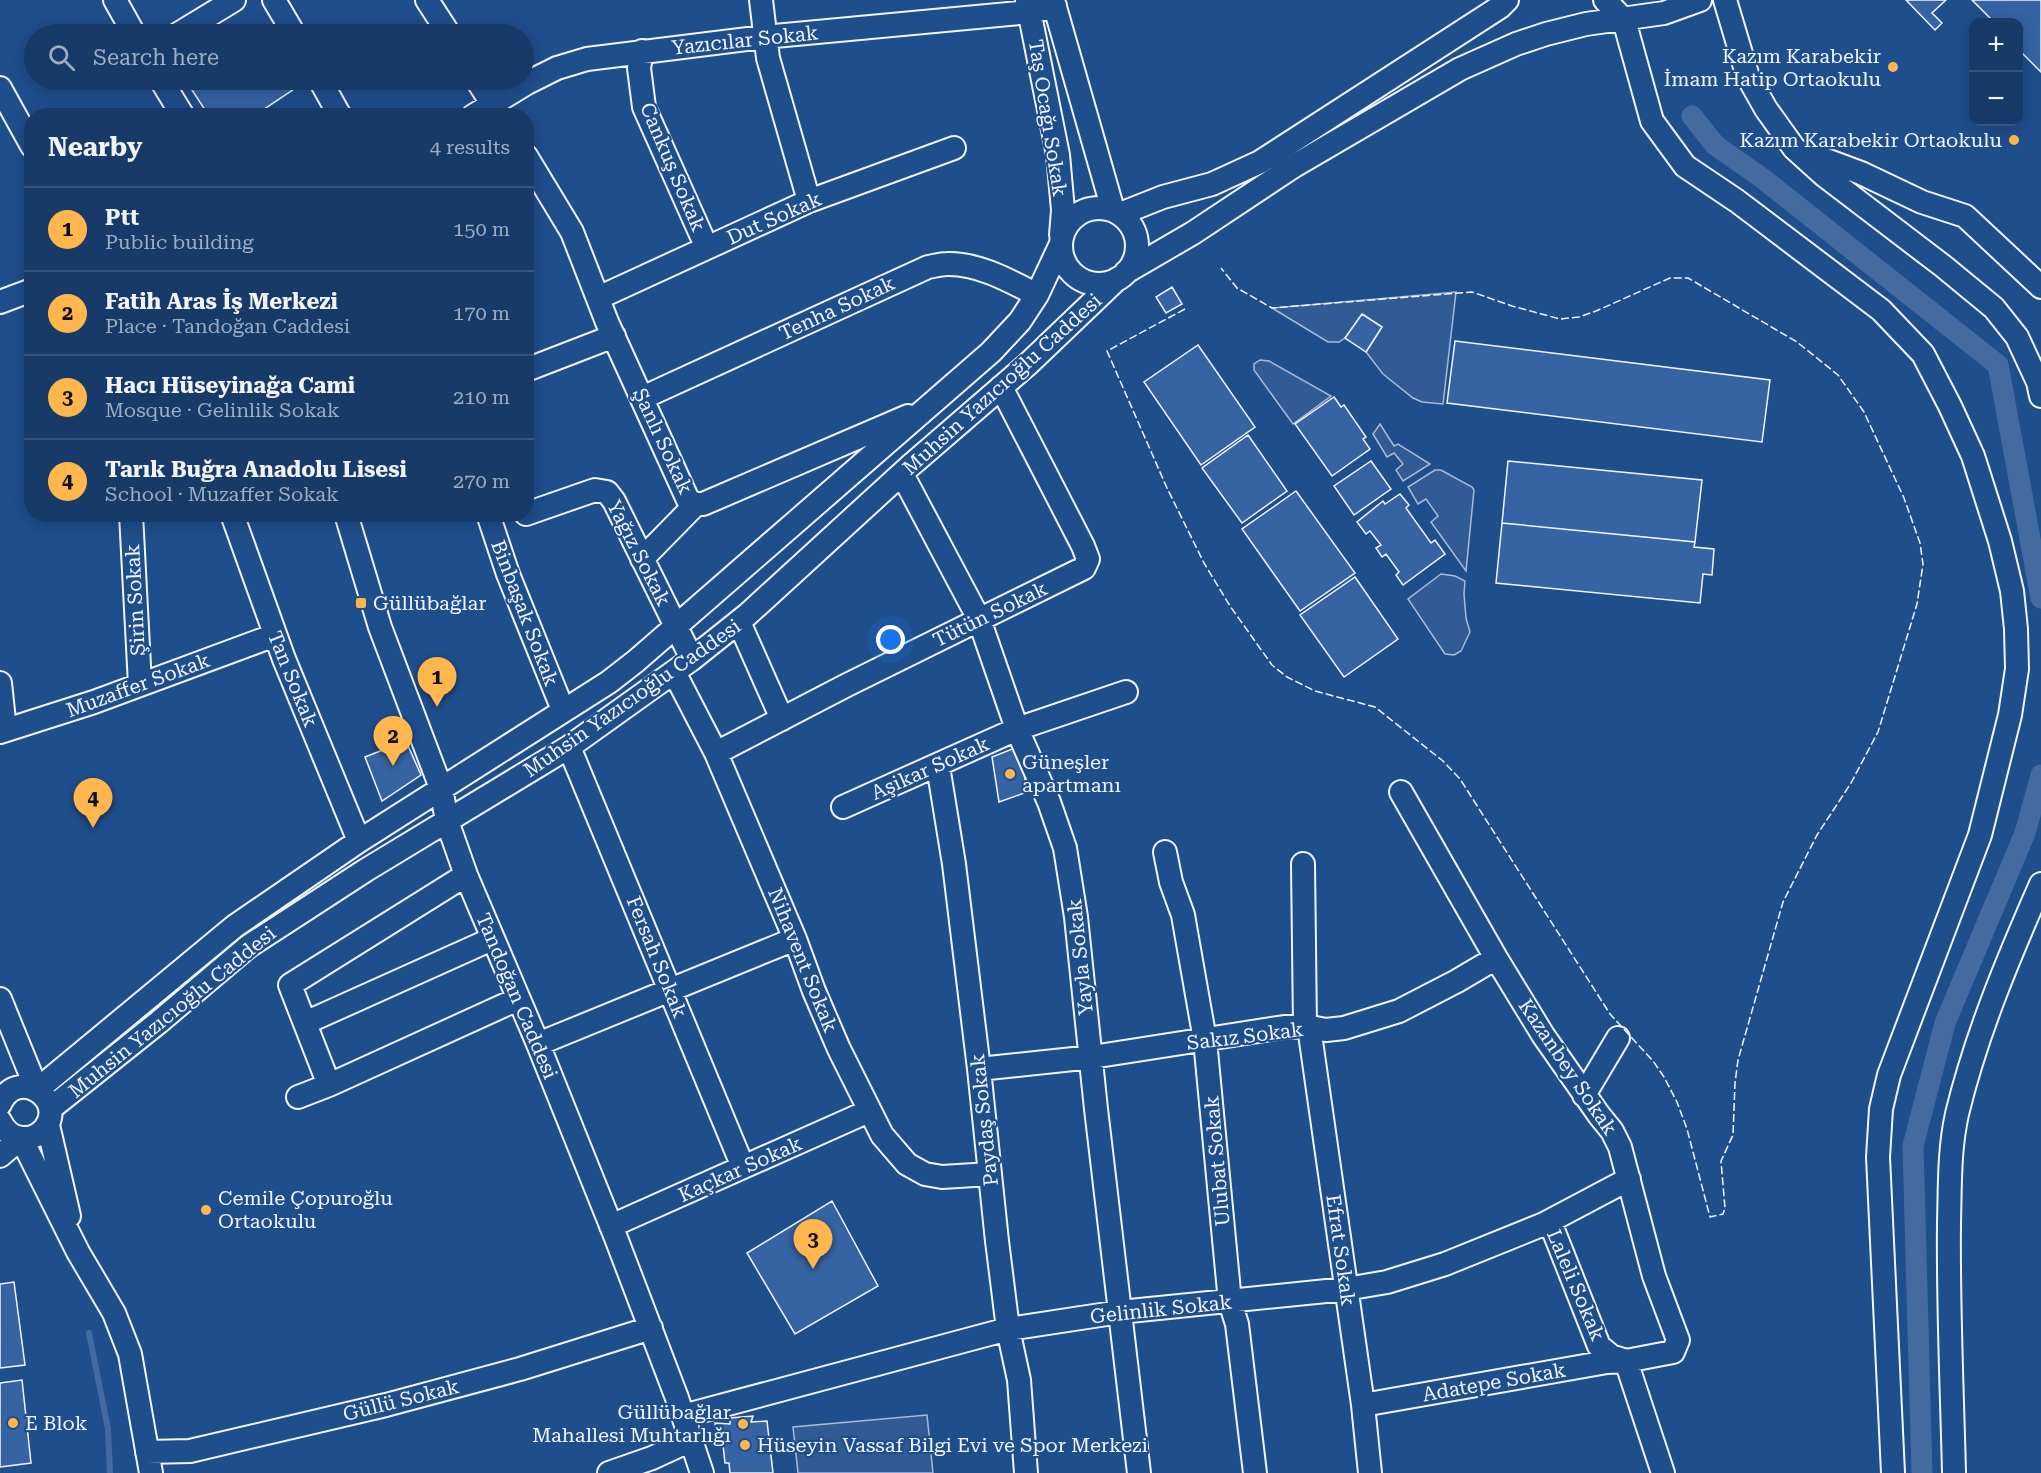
<!DOCTYPE html>
<meta charset="utf-8">
<style>
body{margin:0;font-family:"Roboto Serif",serif;background:#244571;color:#f1f3f6}
.controls{position:absolute;right:18px;top:18px;display:grid;overflow:hidden;border-radius:12px;box-shadow:0 3px 15px #0003}
.controls button{width:54px;height:54px;display:grid;place-items:center;padding:0;border:0;border-bottom:2px solid #36547d;background:#173a69;color:#f1f3f6;font:30px sans-serif}
.you{position:absolute;left:891px;top:640px;width:21px;height:21px;margin:-15px;border:4px solid #fff;border-radius:50%;background:#1a73e8;box-shadow:0 0 0 9px #1a73e833}
.badge{display:grid;place-items:center;width:39px;height:39px;border-radius:50%;background:#ffb74d;color:#111;font-size:20px;font-weight:700}
.pin{position:absolute;translate:-50% -50px;filter:drop-shadow(0 2px 3px #0008)}
.pin::after{content:'';position:absolute;top:32px;width:21px;height:18px;background:inherit;clip-path:polygon(0 0,100% 0,50% 100%)}
.list{margin:0;padding:0;list-style:none}
h2{display:flex;justify-content:space-between;align-items:center;height:78px;margin:0;padding:0 24px;font-size:26px}
h2 small{font-size:20px;font-weight:400;color:#9eadc0}
.list li{display:grid;grid-template-columns:39px 1fr auto;gap:18px;align-items:center;box-sizing:border-box;height:84px;padding:0 24px;border-top:2px solid #36547d}
.list b{display:block;font-size:22px;white-space:nowrap}
.list p{margin:0;font-size:20px;white-space:nowrap;color:#9eadc0}
.list em{font-size:20px;font-style:normal;color:#9eadc0}
.icon{flex:none;width:33px;height:33px;fill:none;stroke:currentColor;stroke-width:2;stroke-linecap:round;stroke-linejoin:round}
.map{position:relative;flex:none;width:2041px;height:1473px;overflow:hidden}
.search{position:absolute;background:#173a69;box-shadow:0 3px 15px #0003;left:24px;top:24px;width:510px;height:66px;display:flex;align-items:center;gap:15px;box-sizing:border-box;padding:0 21px;border-radius:33px;color:#9eadc0;font-size:22px}
.panel{position:absolute;background:#173a69;box-shadow:0 3px 15px #0003;left:24px;top:108px;width:510px;height:414px;border-radius:24px}
.map>svg:first-child{display:block}
.built{fill:#305b95;stroke:#a8bbd7;stroke-width:1.5}
.lines{fill:none;stroke-linecap:round;stroke-linejoin:round}
.stream{stroke:#446ba0;stroke-width:6}
.canal{stroke:#446ba0;stroke-width:21}
.building{fill:#3563a3;stroke:#f2f6ff;stroke-width:1.5}
.minor-casing{stroke:#f2f6ff;stroke-width:26}
.minor{stroke:#1f4e8c;stroke-width:22}
.fence{stroke:#f2f6ff;stroke-width:1.5;stroke-dasharray:8 3;stroke-linecap:butt}
.poi-dot{fill:#ffb74d;stroke:#1f4e8c;stroke-width:2}
.labels{text-anchor:middle;stroke-width:4.5;stroke-linejoin:round;paint-order:stroke}
.street-label{font-size:20px;fill:#f2f6ff;stroke:#1f4e8c}
.poi-label{font-size:20px;fill:#f2f6ff;stroke:#1f4e8c;text-anchor:start}
</style>
<div class="map">
<svg width="2041" height="1473" viewBox="0 0 2041 1473">
<rect width="100%" height="100%" fill="#1f4e8c"/>
<path class="built" d="M 1456,292 L 1443,404 L 1422,402 L 1413,398 L 1383,374 L 1366,352 L 1382,327 L 1362,314 L 1345,338 L 1339,342 L 1328,342 L 1272,308 Z
M 1260,360 L 1269,361 L 1331,396 L 1293,424 L 1254,370 L 1254,364 Z
M 1380,424 L 1394,446 L 1398,444 L 1430,464 L 1403,481 L 1396,470 L 1403,464 L 1394,453 L 1387,457 L 1373,434 Z
M 1435,470 L 1441,470 L 1472,487 L 1474,490 L 1466,571 L 1431,522 L 1438,516 L 1426,499 L 1418,504 L 1408,487 Z
M 1441,574 L 1455,576 L 1465,581 L 1464,594 L 1466,618 L 1470,632 L 1461,651 L 1454,655 L 1445,654 L 1408,599 Z
M 927,1415 L 933,1473 L 798,1473 L 793,1427 Z"/>
<g class="lines">
<path class="stream" d="M 89,1333 L 108,1429 L 110,1473"/>
<path class="canal" d="M 1692,116 L 1715,145 L 1762,178 L 1998,365 L 2041,598
M 1922,1473 L 1913,1146 L 1945,1023 L 2025,833 L 2041,775"/>
</g>
<path class="building" d="M 1906,0 L 1946,0 L 1932,13 L 1942,23 L 1935,30 Z
M 1972,0 L 2041,0 L 2041,72 L 2018,49 L 2018,22 L 1994,22 Z
M 207,80 L 287,80 L 294,89 L 254,116 L 209,116 L 192,90 Z
M 1172,287 L 1182,304 L 1166,313 L 1156,297 Z
M 1362,314 L 1382,327 L 1366,352 L 1345,338 Z
M 1455,341 L 1770,380 L 1762,442 L 1447,403 Z
M 1198,345 L 1255,427 L 1201,465 L 1144,382 Z
M 1334,397 L 1341,407 L 1344,405 L 1366,437 L 1363,439 L 1370,449 L 1332,476 L 1295,424 Z
M 1248,435 L 1287,491 L 1242,523 L 1202,468 Z
M 1371,461 L 1391,489 L 1354,515 L 1334,486 Z
M 1508,461 L 1702,480 L 1695,542 L 1502,523 Z
M 1296,491 L 1355,573 L 1300,611 L 1242,529 Z
M 1400,494 L 1409,505 L 1406,508 L 1431,543 L 1435,540 L 1445,554 L 1403,585 L 1396,575 L 1399,572 L 1386,554 L 1382,557 L 1376,548 L 1381,545 L 1370,531 L 1366,534 L 1357,522 L 1383,501 L 1385,504 Z
M 1502,523 L 1695,542 L 1694,547 L 1714,549 L 1712,575 L 1703,574 L 1700,603 L 1496,583 Z
M 1355,577 L 1398,639 L 1344,677 L 1300,615 Z
M 406,741 L 421,775 L 382,801 L 365,757 Z
M 1020,746 L 1027,792 L 999,802 L 992,757 Z
M 832,1201 L 878,1286 L 795,1334 L 747,1253 Z
M 14,1282 L 25,1365 L 0,1368 L 0,1284 Z
M 22,1380 L 31,1463 L 0,1467 L 0,1383 Z
M 753,1416 L 751,1422 L 767,1421 L 773,1473 L 730,1473 L 729,1463 L 725,1463 L 723,1445 L 717,1444 L 715,1423 L 730,1424 L 730,1418 Z"/>
<g class="lines">
<defs>
<path id="minor" d="M 115,0 L 134,34
M 274,0 L 294,34
M 427,0 L 449,34
M 761,0 L 768,58 L 809,201
M 1027,0 L 1058,155 L 1063,210 L 1061,235
M 1053,0 L 1113,210
M 1605,0 L 1624,20 L 1652,121 L 1685,166 L 1737,201 L 1881,310 L 1923,354 L 1950,406 L 1973,456 L 2000,541 L 2012,591 L 2016,629 L 2017,669 L 2010,715 L 1980,835 L 1889,1075 L 1881,1109 L 1878,1157 L 1893,1473
M 1725,0 L 1748,77 L 1766,109 L 1794,148 L 1825,176 L 1943,266 L 1994,308 L 2017,337 L 2038,382 L 2041,396
M 178,34 L 234,0
M 642,51 L 639,68 L 644,107 L 707,248
M 161,80 L 183,116
M 320,80 L 340,116
M 477,80 L 500,116
M 0,88 L 32,146
M 473,116 L 527,83 L 557,68 L 587,59 L 764,37 L 1030,12 L 1055,6
M 1807,153 L 1861,173 L 1922,202 L 1965,216 L 2041,287
M 526,156 L 572,232 L 607,322 L 688,500 L 696,504 L 703,504 L 908,416
M1061 246a38 38 0 1 1 76 0a38 38 0 1 1-76 0Z
M 1120,214 L 1163,197 L 1212,184 L 1260,162 L 1500,7 L 1507,0
M 1126,272 L 1193,233 L 1294,166 L 1460,69 L 1516,44 L 1546,34 L 1586,24 L 1664,13 L 1700,0
M 598,298 L 809,201 L 954,148
M 0,302 L 32,290
M 526,370 L 614,336
M 642,398 L 928,267 C 934,266 941,264 947,264 C 978,263 1010,281 1037,295
M 902,474 L 979,619 L 1017,729 L 1049,802 L 1065,848 L 1076,917 L 1096,1109 L 1139,1473
M 131,514 L 140,685
M 232,514 L 284,659 L 359,841
M 346,514 L 380,627 L 441,788 L 447,821 L 466,875 L 538,1044 L 616,1238 L 677,1398 L 702,1473
M 488,514 L 508,574 L 563,710
M 526,514 L 595,490 L 607,492 L 614,501 L 692,659
M 642,559 L 696,504
M 739,622 L 782,719
M 674,672 L 716,753 L 795,939 L 814,991 L 839,1049 L 882,1135 L 907,1164 L 925,1174 L 942,1177 L 990,1174
M 0,683 L 5,730
M 0,732 L 94,702 L 275,635
M 569,747 L 743,1167
M 716,753 L 847,685 L 1084,568 L 1088,559 L 1083,546 L 1001,387
M 938,766 L 954,864 L 979,1069 L 997,1241 L 1008,1329 L 1019,1380 L 1026,1473
M 843,807 L 1017,729 L 1126,692
M 1165,852 L 1171,882 L 1183,915 L 1205,1040 L 1230,1302 L 1237,1324 L 1255,1473
M 1303,864 L 1305,1026
M 0,999 L 37,1090
M 305,1023 L 492,939
M 1309,1027 L 1363,1405 L 1370,1473
M 538,1044 L 795,939
M 979,1069 L 1092,1057 L 1284,1027 L 1305,1026 L 1326,1030 L 1344,1028 L 1399,1011 L 1457,981 L 1496,958
M 329,1085 L 290,985 L 466,875
M 37,1090 L 235,926 L 359,841 L 609,682 L 636,661 L 991,352 L 1020,321 L 1037,295 L 1060,246
M 1584,1095 L 1618,1038
M 298,1097 L 329,1085 L 518,999
M 0,1104 C 17,1066 67,1099 45,1128 C 40,1134 33,1138 25,1138 C 13,1139 5,1131 0,1121
M 50,1109 L 159,1022 L 249,946 L 366,870 L 569,747 L 692,659 L 747,615 L 910,466 L 1027,365 L 1117,279
M 48,1125 L 69,1216
M 21,1138 L 78,1252 L 114,1313 L 130,1354 L 151,1473
M 0,1156 L 21,1138
M 1550,1222 L 1599,1346 L 1611,1356 L 1626,1361 L 1663,1473
M 611,1226 L 869,1111
M 1363,1405 L 1607,1362 L 1626,1361 L 1673,1352 L 1678,1340 L 1654,1276 L 1620,1147 L 1612,1131 L 1599,1115 L 1543,1035 L 1496,958 L 1401,792
M 683,1416 L 1008,1329 L 1120,1312 L 1346,1289 L 1387,1282 L 1445,1264 L 1544,1224 L 1629,1179
M 147,1452 L 190,1451 L 386,1405 L 520,1369 L 651,1328
M 609,1473 L 652,1458 L 691,1440
M 1954,1473 C 1952,1390 1948,1306 1949,1223 C 1950,1187 1949,1150 1957,1114 C 1976,1035 2008,959 2041,884"/>
</defs>
<use href="#minor" class="minor-casing"/>
<use href="#minor" class="minor"/>
<path class="fence" d="M 1185,309 L 1107,351 L 1167,488 L 1204,563 L 1230,606 L 1272,665 L 1287,677 L 1315,691 L 1375,707 L 1443,761 L 1460,779 L 1610,1014 L 1653,1061 L 1664,1077 L 1677,1102 L 1687,1129 L 1710,1217 L 1723,1214 L 1725,1208 L 1721,1161 L 1733,1135 L 1735,1083 L 1738,1060 L 1783,902 L 1817,835 L 1851,783 L 1878,732 L 1917,604 L 1923,564 L 1920,543 L 1904,498 L 1864,412 L 1838,375 L 1797,342 L 1688,278 L 1670,278 L 1596,311 L 1579,317 L 1560,319 L 1512,306 L 1472,292 L 1272,308 L 1237,288 L 1221,268"/>
</g>
<g class="poi-dot">
<circle cx="1893" cy="67" r="6"/>
<circle cx="2014" cy="140" r="6"/>
<rect x="355" y="597" width="12" height="12" rx="3"/>
<circle cx="1010" cy="774" r="6"/>
<circle cx="206" cy="1210" r="6"/>
<circle cx="13" cy="1423" r="6"/>
<circle cx="743" cy="1424" r="6"/>
<circle cx="745" cy="1445" r="6"/>
</g>
<g class="labels">
<g class="street-label">
<text transform="translate(745 40) rotate(-6)" y="7">Yazıcılar Sokak</text>
<text transform="translate(1048 118) rotate(81)" y="7">Taş Ocağı Sokak</text>
<text transform="translate(673 167) rotate(67)" y="7">Cankuş Sokak</text>
<text transform="translate(774 218) rotate(-24)" y="7">Dut Sokak</text>
<text transform="translate(837 308) rotate(-25)" y="7">Tenha Sokak</text>
<text transform="translate(1002 384) rotate(-42)" y="7">Muhsin Yazıcıoğlu Caddesi</text>
<text transform="translate(663 441) rotate(65)" y="7">Şanlı Sokak</text>
<text transform="translate(639 553) rotate(63)" y="7">Yağız Sokak</text>
<text transform="translate(135 600) rotate(-93)" y="7">Şirin Sokak</text>
<text transform="translate(525 613) rotate(69)" y="7">Binbaşak Sokak</text>
<text transform="translate(990 614) rotate(-26)" y="7">Tütün Sokak</text>
<text transform="translate(293 679) rotate(68)" y="7">Tan Sokak</text>
<text transform="translate(138 685) rotate(-20)" y="7">Muzaffer Sokak</text>
<text transform="translate(632 698) rotate(-35)" y="7">Muhsin Yazıcıoğlu Caddesi</text>
<text transform="translate(930 768) rotate(-24)" y="7">Aşikar Sokak</text>
<text transform="translate(657 957) rotate(68)" y="7">Fersah Sokak</text>
<text transform="translate(1080 957) rotate(-96)" y="7">Yayla Sokak</text>
<text transform="translate(803 960) rotate(68)" y="7">Nihavent Sokak</text>
<text transform="translate(517 996) rotate(67)" y="7">Tandoğan Caddesi</text>
<text transform="translate(172 1012) rotate(-39)" y="7">Muhsin Yazıcıoğlu Caddesi</text>
<text transform="translate(1245 1036) rotate(-7)" y="7">Sakız Sokak</text>
<text transform="translate(1568 1067) rotate(56)" y="7">Kazanbey Sokak</text>
<text transform="translate(984 1120) rotate(-96)" y="7">Paydaş Sokak</text>
<text transform="translate(1217 1161) rotate(-95)" y="7">Ulubat Sokak</text>
<text transform="translate(740 1169) rotate(-24)" y="7">Kaçkar Sokak</text>
<text transform="translate(1341 1250) rotate(82)" y="7">Efrat Sokak</text>
<text transform="translate(1576 1285) rotate(67)" y="7">Laleli Sokak</text>
<text transform="translate(1161 1309) rotate(-6)" y="7">Gelinlik Sokak</text>
<text transform="translate(1494 1382) rotate(-10)" y="7">Adatepe Sokak</text>
<text transform="translate(401 1400) rotate(-14)" y="7">Güllü Sokak</text>
</g>
<g class="poi-label">
<text x="1881" y="63" text-anchor="end">Kazım Karabekir<tspan x="1881" dy="23">İmam Hatip Ortaokulu</tspan></text>
<text x="2002" y="147" text-anchor="end">Kazım Karabekir Ortaokulu</text>
<text x="373" y="610">Güllübağlar</text>
<text x="1022" y="769">Güneşler<tspan x="1022" dy="23">apartmanı</tspan></text>
<text x="218" y="1205">Cemile Çopuroğlu<tspan x="218" dy="23">Ortaokulu</tspan></text>
<text x="731" y="1419" text-anchor="end">Güllübağlar<tspan x="731" dy="23">Mahallesi Muhtarlığı</tspan></text>
<text x="25" y="1430">E Blok</text>
<text x="757" y="1452">Hüseyin Vassaf Bilgi Evi ve Spor Merkezi</text>
</g>
</g>
</svg>
<div class="controls">
<button>+</button>
<button>−</button>
</div>
<div class="you"></div>
<div class="pin badge" style="left:437px;top:707px">1</div>
<div class="pin badge" style="left:393px;top:766px">2</div>
<div class="pin badge" style="left:813px;top:1269px">3</div>
<div class="pin badge" style="left:93px;top:828px">4</div>
<div class="search"><svg class="icon" aria-label="search" viewBox="0 0 24 24"><circle cx="10" cy="10" r="6"/><path d="M15 15l6 6"/></svg>Search here</div>
<section class="panel">
<h2>Nearby<small>4 results</small></h2>
<ul class="list">
<li><span class="badge">1</span><div><b>Ptt</b><p>Public building</p></div><em>150 m</em></li>
<li><span class="badge">2</span><div><b>Fatih Aras İş Merkezi</b><p>Place · Tandoğan Caddesi</p></div><em>170 m</em></li>
<li><span class="badge">3</span><div><b>Hacı Hüseyinağa Cami</b><p>Mosque · Gelinlik Sokak</p></div><em>210 m</em></li>
<li><span class="badge">4</span><div><b>Tarık Buğra Anadolu Lisesi</b><p>School · Muzaffer Sokak</p></div><em>270 m</em></li>
</ul>
</section>
</div>
